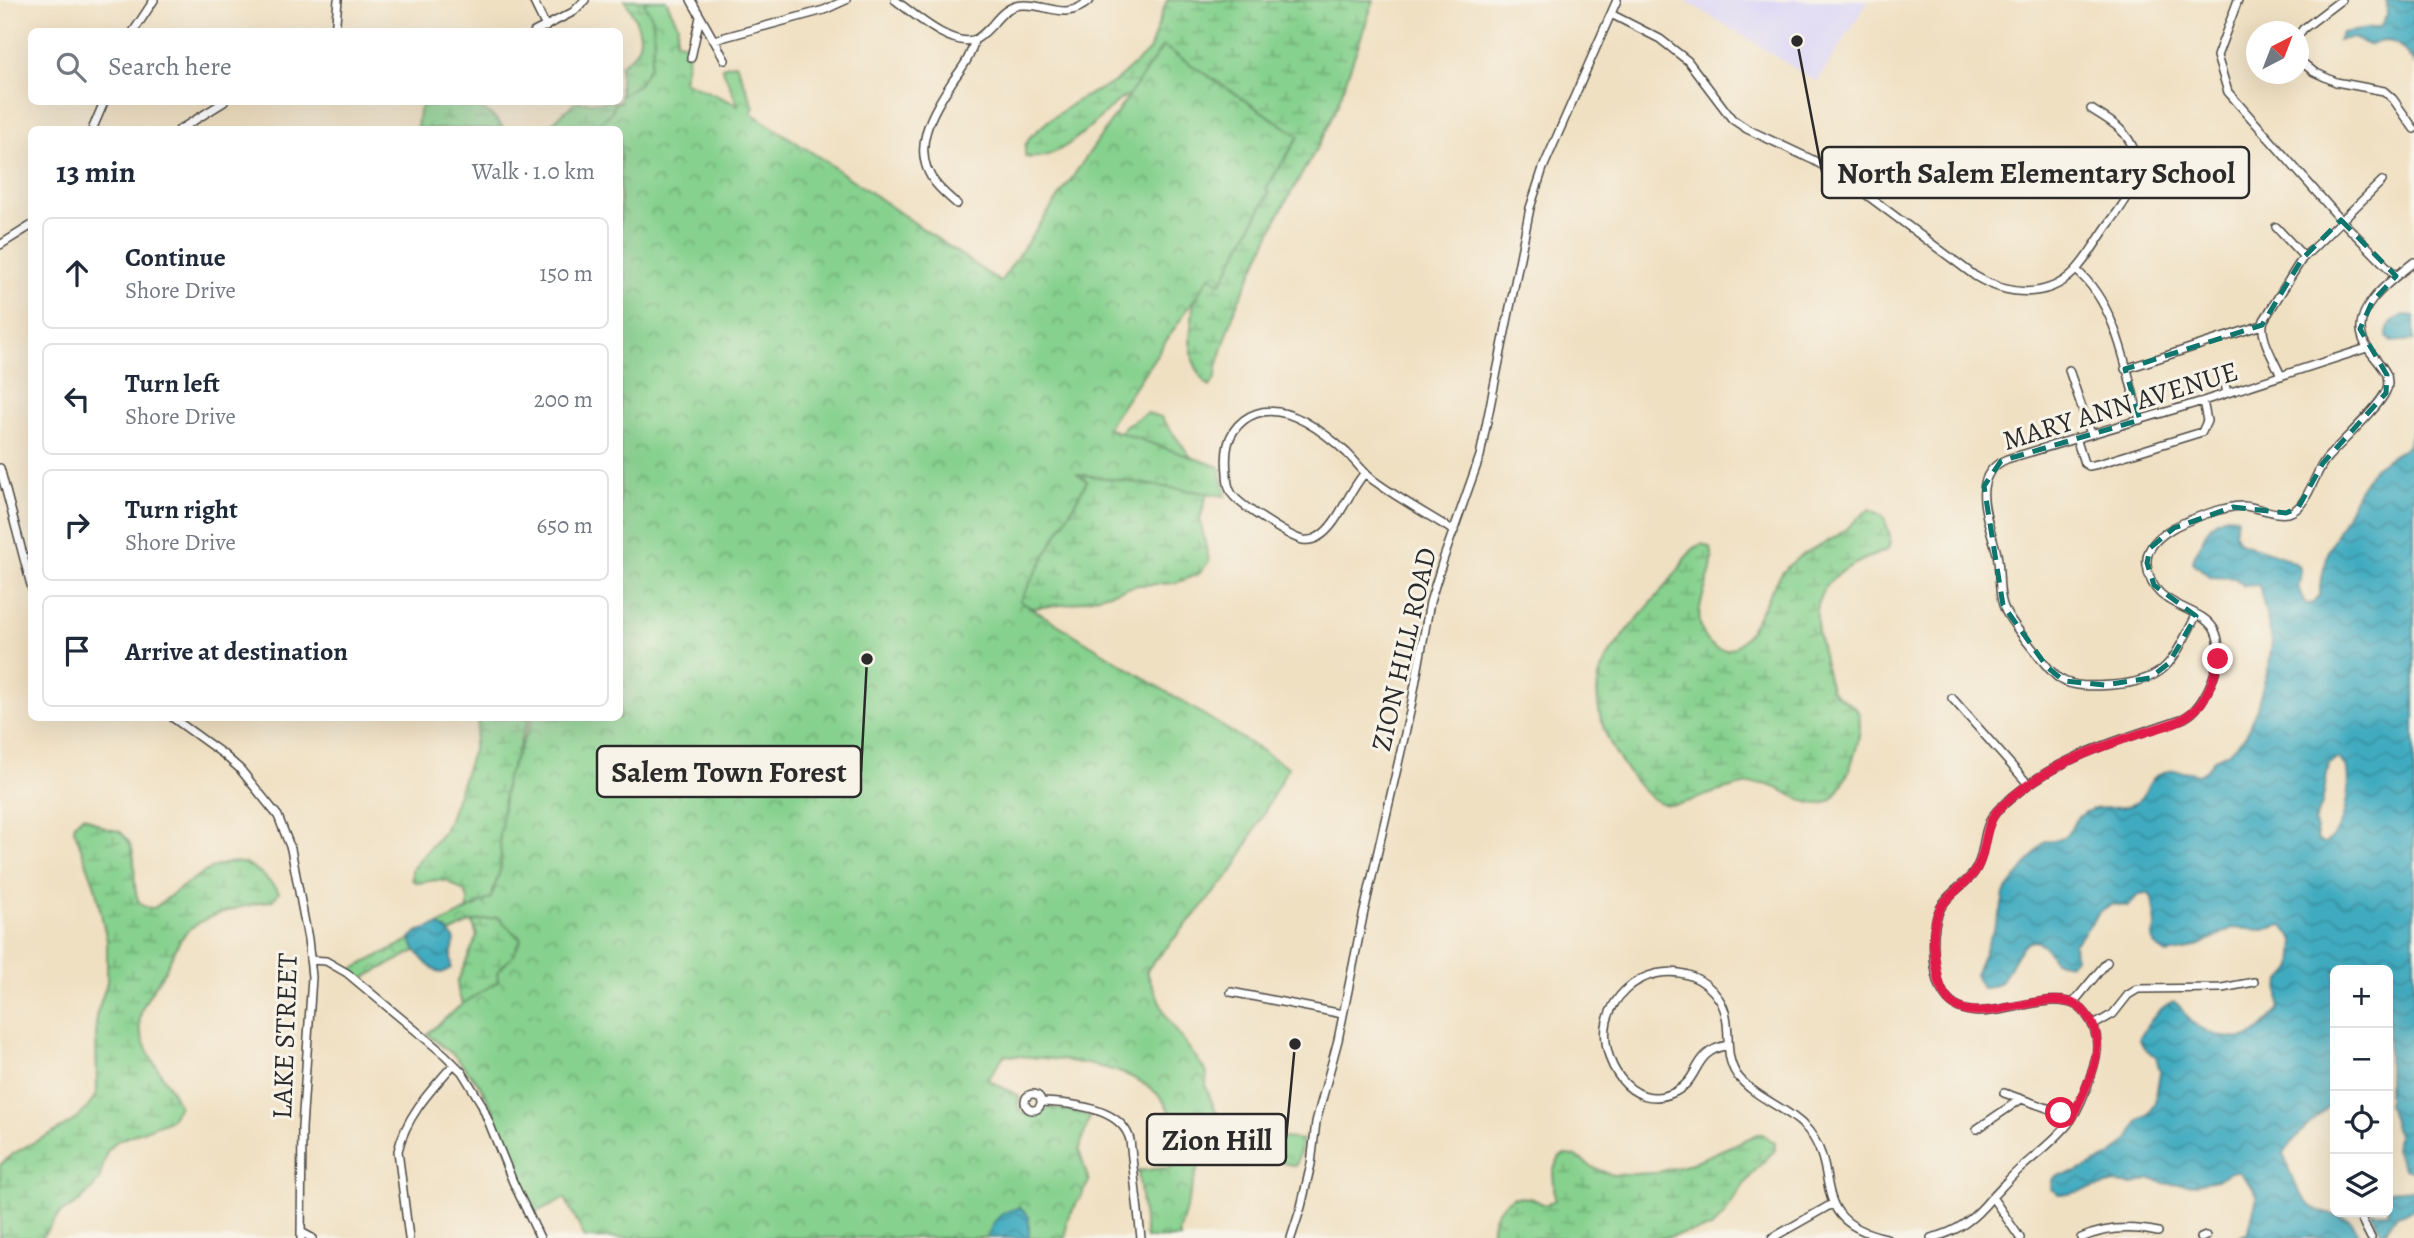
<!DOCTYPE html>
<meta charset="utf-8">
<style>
body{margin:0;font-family:Alegreya,serif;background:#f6f6f7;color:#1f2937}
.controls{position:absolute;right:21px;bottom:21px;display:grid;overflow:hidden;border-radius:10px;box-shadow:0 7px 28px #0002}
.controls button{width:63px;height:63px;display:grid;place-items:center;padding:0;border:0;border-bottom:2px solid #e0e1e3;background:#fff;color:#1f2937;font:35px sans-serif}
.compass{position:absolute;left:2246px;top:21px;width:63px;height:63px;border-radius:50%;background:#fff;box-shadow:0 7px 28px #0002;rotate:42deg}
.stop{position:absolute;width:21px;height:21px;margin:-16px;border:5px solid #e11d48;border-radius:50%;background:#fff}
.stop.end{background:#e11d48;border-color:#fff;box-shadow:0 2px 7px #0008}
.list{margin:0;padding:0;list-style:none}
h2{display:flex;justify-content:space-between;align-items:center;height:91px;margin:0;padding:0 28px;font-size:30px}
h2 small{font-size:23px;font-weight:400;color:#747a83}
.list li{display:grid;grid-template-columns:46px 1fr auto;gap:21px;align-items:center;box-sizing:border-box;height:112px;margin:0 14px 14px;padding:0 14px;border:2px solid #e0e1e3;border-radius:10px}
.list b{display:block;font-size:26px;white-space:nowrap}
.list p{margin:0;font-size:23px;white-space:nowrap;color:#747a83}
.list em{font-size:23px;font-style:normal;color:#747a83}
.icon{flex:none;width:38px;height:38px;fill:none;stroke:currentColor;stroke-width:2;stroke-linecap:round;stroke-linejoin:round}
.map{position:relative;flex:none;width:2414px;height:1238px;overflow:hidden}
.search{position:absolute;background:#fff;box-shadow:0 7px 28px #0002;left:28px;top:28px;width:595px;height:77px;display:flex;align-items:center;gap:18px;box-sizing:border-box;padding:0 24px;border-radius:10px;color:#747a83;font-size:26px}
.panel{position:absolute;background:#fff;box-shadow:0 7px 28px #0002;left:28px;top:126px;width:595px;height:595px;border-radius:10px}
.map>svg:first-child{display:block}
.built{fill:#dbd6f7}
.wetland{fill:url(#wetland-marsh);stroke:#587e5c;stroke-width:2}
.park{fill:url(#park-crowns);stroke:#587e5c;stroke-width:2}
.water{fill:url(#water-waves);stroke:#366b76;stroke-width:2;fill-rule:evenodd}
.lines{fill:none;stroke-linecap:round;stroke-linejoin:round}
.minor-casing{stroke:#494642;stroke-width:10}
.minor{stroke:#fff;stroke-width:7}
.route{stroke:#e11d48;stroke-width:9}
.marked{fill:none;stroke:#0f766e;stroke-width:5;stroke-dasharray:14 9;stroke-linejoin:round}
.labels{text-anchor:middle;stroke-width:6;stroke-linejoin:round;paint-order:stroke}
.street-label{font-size:28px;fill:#2b2b2b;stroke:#f7f3e8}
.leader{fill:none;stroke:#2b2b2b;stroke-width:2.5}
.callout-dot{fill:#2b2b2b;stroke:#f7f3e8;stroke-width:2.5}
.callout{fill:#f7f3e8;stroke:#2b2b2b;stroke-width:2.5}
.callout-label{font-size:30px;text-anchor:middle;font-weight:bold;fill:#2b2b2b}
</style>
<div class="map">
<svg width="2414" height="1238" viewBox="0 0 2414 1238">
<defs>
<pattern id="wetland-marsh" width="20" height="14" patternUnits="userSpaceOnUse" patternTransform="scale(1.75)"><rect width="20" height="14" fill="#86d18e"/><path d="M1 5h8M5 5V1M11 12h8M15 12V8" fill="none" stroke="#6eaa74"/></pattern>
<pattern id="park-crowns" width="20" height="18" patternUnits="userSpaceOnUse" patternTransform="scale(1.75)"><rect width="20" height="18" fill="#86d18e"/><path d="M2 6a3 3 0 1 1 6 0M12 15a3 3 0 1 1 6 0" fill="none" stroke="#6eaa74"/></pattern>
<pattern id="water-waves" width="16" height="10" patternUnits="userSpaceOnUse" patternTransform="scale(1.75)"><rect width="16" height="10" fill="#40abc0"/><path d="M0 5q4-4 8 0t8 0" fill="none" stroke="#368b9c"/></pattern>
</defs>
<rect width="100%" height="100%" fill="#f7f3e8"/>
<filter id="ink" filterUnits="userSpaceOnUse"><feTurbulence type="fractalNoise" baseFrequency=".0143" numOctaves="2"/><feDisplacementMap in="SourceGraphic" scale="14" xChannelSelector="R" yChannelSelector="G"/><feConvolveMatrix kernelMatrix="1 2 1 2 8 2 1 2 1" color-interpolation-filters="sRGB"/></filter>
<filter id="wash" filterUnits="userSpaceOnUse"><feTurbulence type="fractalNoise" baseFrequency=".00686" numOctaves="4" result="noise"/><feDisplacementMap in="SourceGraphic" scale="28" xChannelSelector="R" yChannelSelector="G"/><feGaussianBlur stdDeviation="1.57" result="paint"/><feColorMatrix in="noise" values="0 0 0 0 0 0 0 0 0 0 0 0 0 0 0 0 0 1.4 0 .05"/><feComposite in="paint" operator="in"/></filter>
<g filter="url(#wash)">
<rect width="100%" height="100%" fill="#f0e0c2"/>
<path class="built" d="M 1685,0 L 1869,0 L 1817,82 Z"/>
<path class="wetland" d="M 625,0 L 658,0 L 658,68 L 610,129 L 545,130 L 575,102 L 620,102 L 620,65 C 651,46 640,26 625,0 Z
M 1167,0 L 1374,0 L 1337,106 L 1321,141 L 1280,212 L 1244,290 L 1236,306 L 1217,367 L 1216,377 L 1210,387 L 1201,378 L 1193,360 L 1190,340 L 1195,288 L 1148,92 L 1126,96 L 1118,101 C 1093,123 1059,163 1025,157 L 1025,146 L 1030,137 L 1048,121 L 1078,100 L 1115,82 L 1149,51 Z
M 425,102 C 458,101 483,100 504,129 L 417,129 L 419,111 Z
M 1147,413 L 1161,417 L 1202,472 L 1207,493 L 1200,520 L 1209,561 L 1199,574 L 1175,583 L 1138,585 L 1070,604 L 994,612 L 1071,483 L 1126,425 Z
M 1870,509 L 1883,516 C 1887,527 1894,540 1887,550 C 1829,573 1804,588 1823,654 C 1825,665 1827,681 1832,690 C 1838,699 1852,702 1857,710 C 1867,729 1847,786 1832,799 C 1813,814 1787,789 1768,785 C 1757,782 1742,785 1731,788 C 1676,801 1665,827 1624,766 C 1604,739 1587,695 1605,662 C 1619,637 1643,614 1661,591 C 1669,581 1681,569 1686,557 L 1695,547 L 1702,544 L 1711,548 C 1718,575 1691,603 1702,631 C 1707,643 1717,653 1730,649 C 1750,643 1766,597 1778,579 C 1796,551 1817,551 1841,533 C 1851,525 1859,516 1870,509 Z
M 479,718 L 530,718 C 497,777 524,883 534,948 L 474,1027 L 459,996 L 457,983 L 477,936 L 468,908 L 468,899 L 465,892 L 447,881 L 435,880 L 418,883 L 412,880 L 412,869 L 444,831 L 448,822 L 473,750 Z
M 83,816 C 92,819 99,826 108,829 C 110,830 116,830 119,831 C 122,833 128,840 130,844 C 141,864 124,910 154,908 C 175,893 218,853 246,864 C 260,870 269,881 279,892 L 273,900 C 250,905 217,911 197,924 C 178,935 174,954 164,972 C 154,989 136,1008 140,1030 C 146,1057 169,1081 179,1106 L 170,1120 L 117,1141 L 107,1151 L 99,1180 L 92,1189 L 79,1202 L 60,1213 L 41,1238 L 0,1238 L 0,1165 C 28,1136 82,1132 97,1091 L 96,1016 L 107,983 L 107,941 L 95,886 L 74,829 L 75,823 Z
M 1761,1133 L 1775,1143 L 1775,1150 L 1757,1168 L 1737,1194 L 1723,1216 L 1711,1228 L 1661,1238 L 1492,1238 C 1490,1219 1497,1207 1513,1197 L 1531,1198 L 1545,1205 L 1555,1200 L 1553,1171 L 1560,1157 L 1565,1155 L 1575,1156 L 1596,1169 L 1613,1175 L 1654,1173 L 1687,1165 Z"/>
<path class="park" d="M 649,0 L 666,0 L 678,25 L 676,42 L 691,44 L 683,81 L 738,105 L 722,67 L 736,63 L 754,107 L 751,113 L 822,159 L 1000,282 L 1163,46 L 1299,136 L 1266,189 L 1269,193 L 1221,283 L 1210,276 L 1107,428 L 1220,467 L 1226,496 L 1078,474 L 1087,481 L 1020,601 L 1288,767 L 1233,871 L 1146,971 L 1167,1018 L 1207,1073 L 1206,1087 L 1215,1110 L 1224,1126 L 1230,1130 L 1244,1131 L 1279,1123 L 1283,1138 L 1303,1140 L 1296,1166 L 1205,1143 L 1179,1233 L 1180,1238 L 1146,1238 L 1138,1171 L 1174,1167 C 1173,1151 1176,1128 1170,1113 C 1150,1061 1051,1059 1004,1055 L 988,1080 L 1019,1096 L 1018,1107 L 1024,1114 C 1036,1118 1039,1109 1051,1108 C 1064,1108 1077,1113 1090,1116 L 1079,1150 L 1089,1182 L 1067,1220 L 1066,1238 L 585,1238 L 565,1198 L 534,1213 L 509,1156 L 492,1108 L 479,1084 L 456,1057 L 427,1034 L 461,1005 L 498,981 L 497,972 L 512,957 L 521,940 L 498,917 L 471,922 L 367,976 L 364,980 L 366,985 L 349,971 L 491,898 L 501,867 L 500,835 L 506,779 L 533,718 L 620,718 L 620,130 L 593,129 L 611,113 L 616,102 L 620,102 L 620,96 L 639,84 L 650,66 L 654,41 L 653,19 L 644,3 Z"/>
<path class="water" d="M 2386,0 L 2414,0 L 2414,63 C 2400,43 2393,36 2368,45 L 2353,38 L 2338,40 L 2342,33 L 2380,27 L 2387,15 Z
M 2405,315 L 2414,316 L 2414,340 L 2392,342 L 2387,337 C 2387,324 2393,319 2405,315 Z
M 2414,427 L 2414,1171 L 2404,1168 L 2395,1150 L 2397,1135 L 2388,1105 L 2388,970 L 2335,970 L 2335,1102 C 2316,1117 2296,1134 2284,1154 C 2289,1173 2300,1202 2319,1211 C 2329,1215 2341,1216 2351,1220 L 2356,1228 L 2359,1238 L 2237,1238 L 2248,1233 L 2257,1197 L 2253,1188 L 2239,1172 L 2231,1172 L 2217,1180 L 2189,1185 L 2168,1184 L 2150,1179 L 2133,1185 L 2115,1183 L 2068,1194 L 2058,1194 L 2051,1189 L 2052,1180 L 2056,1176 L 2077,1172 L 2112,1155 L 2129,1139 L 2138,1121 L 2149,1114 L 2155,1102 L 2160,1072 L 2156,1056 L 2145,1050 L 2139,1038 C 2149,1023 2157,1008 2174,1001 C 2183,1006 2185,1015 2192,1022 C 2198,1028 2207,1032 2216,1035 C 2251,1045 2257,1034 2279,1008 L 2279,988 L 2281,981 L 2293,968 L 2295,941 L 2282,925 L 2263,930 L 2232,928 L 2202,944 L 2184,951 L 2167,954 L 2155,946 L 2152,939 L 2156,924 L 2152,898 L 2148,893 L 2140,894 L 2129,906 C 2123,906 2117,903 2111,905 C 2095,910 2087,934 2074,943 L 2075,958 L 2070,964 L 2055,961 C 2050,956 2047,947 2042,944 C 2022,930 2010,971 2002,980 C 1997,986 1990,988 1982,988 L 1975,975 L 2001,911 L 2004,894 L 2045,841 C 2073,843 2067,822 2086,812 C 2100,804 2117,812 2133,804 C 2145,799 2145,788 2153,779 C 2164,766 2185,771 2199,774 L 2207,769 L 2214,759 L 2228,753 L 2246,735 L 2257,707 L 2269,666 L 2272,641 L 2259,585 L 2244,586 L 2235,578 L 2210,577 L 2193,562 C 2194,553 2198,549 2202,541 C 2209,526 2217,513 2237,517 L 2235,533 L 2238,541 C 2252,548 2293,557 2299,567 C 2303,574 2298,582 2299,589 C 2300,594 2304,600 2306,604 L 2314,603 L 2320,595 L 2320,585 L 2329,549 L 2358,492 L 2374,468 L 2407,446 ZM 2338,758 L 2346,766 C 2351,786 2346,834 2324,843 L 2318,841 L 2314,822 L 2322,804 L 2329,763 Z
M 438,925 L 448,931 L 455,940 L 451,956 L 451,968 L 442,973 C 428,969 415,952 410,938 L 417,932 Z
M 2414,1189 L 2414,1209 L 2397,1215 L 2384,1233 L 2381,1231 L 2371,1212 L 2388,1212 L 2388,1191 Z
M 1020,1208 L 1029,1217 L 1029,1238 L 988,1238 C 991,1221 1002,1210 1020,1208 Z"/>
</g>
<g filter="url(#ink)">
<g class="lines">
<defs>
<path id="minor" d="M 533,0 L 546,27
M 691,0 L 725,60
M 895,0 C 913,13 952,49 976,39 C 982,36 987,30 992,25 C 1000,15 1009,5 1023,5 C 1050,4 1065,22 1090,0
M 2238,0 L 2217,56 L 2228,92 L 2341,220 L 2396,276
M 1611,14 L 1660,39 L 1688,61 L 1732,119 L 1747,129 L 1813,160 L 1844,178 L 1975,276 C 2006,295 2046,300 2074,272 C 2087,259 2097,240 2108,225 C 2124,203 2143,182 2135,153 C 2128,130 2109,120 2091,109
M 133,32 L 154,0
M 335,32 L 338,0
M 534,32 L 573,12 L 585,0
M 2298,36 L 2303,29 L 2341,0
M 714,40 L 824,10 L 846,0
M 691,58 L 700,17
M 2298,59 L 2314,72 L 2336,82 L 2384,91 L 2393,99 L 2414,129
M 92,130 L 104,102
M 179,130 L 224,102
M 957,204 C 950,198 943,192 937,185 C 907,150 934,110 954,79 C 963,67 972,55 974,40
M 2276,227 L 2304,257
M 0,245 L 32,225
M 2076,270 C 2117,304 2126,370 2140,420
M 2125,369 L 2262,325
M 2069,370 L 2091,434
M 2222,371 L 2227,393
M 2281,376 C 2275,361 2258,336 2264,320 L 2302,259 L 2382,181
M 2076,438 L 2084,463 L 2089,466 L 2098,464 L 2202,432 L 2207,421 L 2203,401
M 0,468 L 32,589
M 1365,473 C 1349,490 1338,526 1318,537 C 1313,540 1309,541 1303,540 C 1291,538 1238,504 1232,494 C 1228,488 1227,481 1227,473 C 1225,453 1226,434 1244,420 C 1277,395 1322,430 1347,453 C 1356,462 1363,472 1373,480 C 1399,499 1427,514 1454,531
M 2196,616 C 2172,661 2168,681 2112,685 C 2096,686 2074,688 2060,679 C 2050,673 2012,623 2006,612 C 1997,595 2001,573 1997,554 C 1990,523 1966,476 2007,459 L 2203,401 L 2367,348
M 1952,698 L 2028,784
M 173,718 L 223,754 L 240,769 L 278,816 L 291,849 L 308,939 L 312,977 L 302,1128 L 301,1238
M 310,960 L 326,961 L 347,973 L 445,1055 L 462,1072 L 481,1103 L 513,1182 L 540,1238
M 1231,992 L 1343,1014
M 2073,1003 L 2107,962
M 2094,1025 L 2113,1014 L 2128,995 L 2138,989 L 2222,988 L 2254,982
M 1728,1045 C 1691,1052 1702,1078 1675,1092 C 1631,1114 1598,1059 1607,1021 C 1620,970 1689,953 1719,999 C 1735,1023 1721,1052 1737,1075 C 1755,1099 1788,1107 1808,1130 C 1843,1174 1806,1220 1886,1238
M 2004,1093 L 2056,1111 L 2071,1120
M1025 1102a8 8 0 1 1 16 0a8 8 0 1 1-16 0Z
M 1042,1102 C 1070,1103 1122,1108 1130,1140 L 1141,1238
M 1977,1129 L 2021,1099
M 2358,1212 L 2371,1238
M 301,1232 L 312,1238
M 409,1238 L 398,1151 C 406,1116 431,1090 454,1064
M 1291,1238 L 1301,1207 L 1311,1164 L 1316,1122 L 1338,1040 L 1363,916 L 1410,712 L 1430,602 L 1443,560 L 1480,456 L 1530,208 L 1543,168 L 1617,0
M 1772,1238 L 1832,1204
M 1931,1238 C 1958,1232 1975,1218 1992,1197
M 2020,1238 L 1992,1197 C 2002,1187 2011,1176 2022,1167 C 2038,1153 2055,1140 2068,1124 C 2081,1107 2094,1071 2097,1050 C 2098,1041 2095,1028 2090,1020 C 2086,1014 2082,1008 2076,1005 C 2040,987 1972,1035 1945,996 C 1932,978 1930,929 1940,909 C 1947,894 1962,887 1972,875 C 1986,858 1981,833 1993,816 C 1999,807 2008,801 2016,794 C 2064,754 2126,738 2184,718 C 2198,711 2206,695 2212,681 C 2218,665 2223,645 2214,629 C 2197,603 2152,610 2147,565 C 2145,550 2156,539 2168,531 C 2183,521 2226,505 2244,506 C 2258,507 2278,517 2291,512 C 2307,507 2315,472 2326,459 C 2340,443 2379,408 2386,391 C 2389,386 2388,381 2387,375 C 2381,362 2368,353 2363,339 C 2351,308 2393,279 2414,262
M 2081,1238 C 2106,1227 2131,1226 2158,1232
M 2201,1238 L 2206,1236"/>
</defs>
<use href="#minor" class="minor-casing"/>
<use href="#minor" class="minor"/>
</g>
</g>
<g class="lines" filter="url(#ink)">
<path class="route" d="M 2061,1113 L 2071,1120 C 2079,1103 2088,1085 2094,1066 C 2098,1052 2099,1033 2090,1020 C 2087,1015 2082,1008 2076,1005 C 2037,984 1950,1048 1938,976 C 1934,954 1930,934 1938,913 C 1945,896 1962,888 1973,874 C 1989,854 1981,825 2001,807 C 2043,768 2083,753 2136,735 C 2152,729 2176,725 2190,714 C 2206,703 2215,677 2218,659"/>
</g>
<path class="marked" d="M 2341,220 L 2396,276 L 2372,302 L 2360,329 L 2387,375 L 2386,393 L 2323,463 L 2298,508 L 2286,513 L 2233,507 L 2174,528 L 2150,548 L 2147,563 L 2154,585 L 2196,616 L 2169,663 L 2150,678 L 2105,685 L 2064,681 L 2047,667 L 2003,605 L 1984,486 L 2001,461 L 2140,420 L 2125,369 L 2262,325 L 2302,259 Z"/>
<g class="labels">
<g class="street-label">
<text transform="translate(2120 405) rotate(-17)" y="10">MARY ANN AVENUE</text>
<text transform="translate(1403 649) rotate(-77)" y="10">ZION HILL ROAD</text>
<text transform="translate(284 1036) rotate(-88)" y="10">LAKE STREET</text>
</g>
</g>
<path class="leader" d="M1797 41L1822 172M867 659L861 772M1295 1044L1286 1139"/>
<g class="callout-dot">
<circle cx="1797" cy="41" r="7"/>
<circle cx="867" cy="659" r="7"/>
<circle cx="1295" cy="1044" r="7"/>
</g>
<g class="callout">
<rect x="1822" y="147" width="427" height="51" rx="7"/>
<rect x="597" y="746" width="264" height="51" rx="7"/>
<rect x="1147" y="1114" width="139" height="51" rx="7"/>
</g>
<g class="callout-label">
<text x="2036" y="183">North Salem Elementary School</text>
<text x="729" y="782">Salem Town Forest</text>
<text x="1217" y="1150">Zion Hill</text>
</g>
</svg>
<div class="controls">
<button>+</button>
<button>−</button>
<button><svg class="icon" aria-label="locate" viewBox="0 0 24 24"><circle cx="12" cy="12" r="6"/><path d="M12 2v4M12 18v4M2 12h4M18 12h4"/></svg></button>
<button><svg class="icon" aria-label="layers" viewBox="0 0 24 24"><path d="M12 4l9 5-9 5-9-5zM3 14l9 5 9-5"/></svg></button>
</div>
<svg class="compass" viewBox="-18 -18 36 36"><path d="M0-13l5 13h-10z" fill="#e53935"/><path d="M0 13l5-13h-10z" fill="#747a83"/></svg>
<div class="stop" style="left:2061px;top:1113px"></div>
<div class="stop end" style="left:2218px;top:659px"></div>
<div class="search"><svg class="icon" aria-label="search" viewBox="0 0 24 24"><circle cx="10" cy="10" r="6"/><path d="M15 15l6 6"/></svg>Search here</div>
<section class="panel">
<h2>13 min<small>Walk · 1.0 km</small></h2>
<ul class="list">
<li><svg class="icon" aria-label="ahead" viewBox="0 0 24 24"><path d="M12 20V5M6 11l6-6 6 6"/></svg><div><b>Continue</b><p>Shore Drive</p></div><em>150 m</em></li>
<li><svg class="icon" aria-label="left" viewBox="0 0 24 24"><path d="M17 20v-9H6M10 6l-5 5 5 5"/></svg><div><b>Turn left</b><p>Shore Drive</p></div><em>200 m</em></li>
<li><svg class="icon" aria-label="right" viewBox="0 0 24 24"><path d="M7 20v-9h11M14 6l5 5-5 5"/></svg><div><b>Turn right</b><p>Shore Drive</p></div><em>650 m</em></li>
<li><svg class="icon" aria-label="arrive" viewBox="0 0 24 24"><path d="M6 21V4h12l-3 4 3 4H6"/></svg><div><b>Arrive at destination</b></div></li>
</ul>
</section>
</div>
